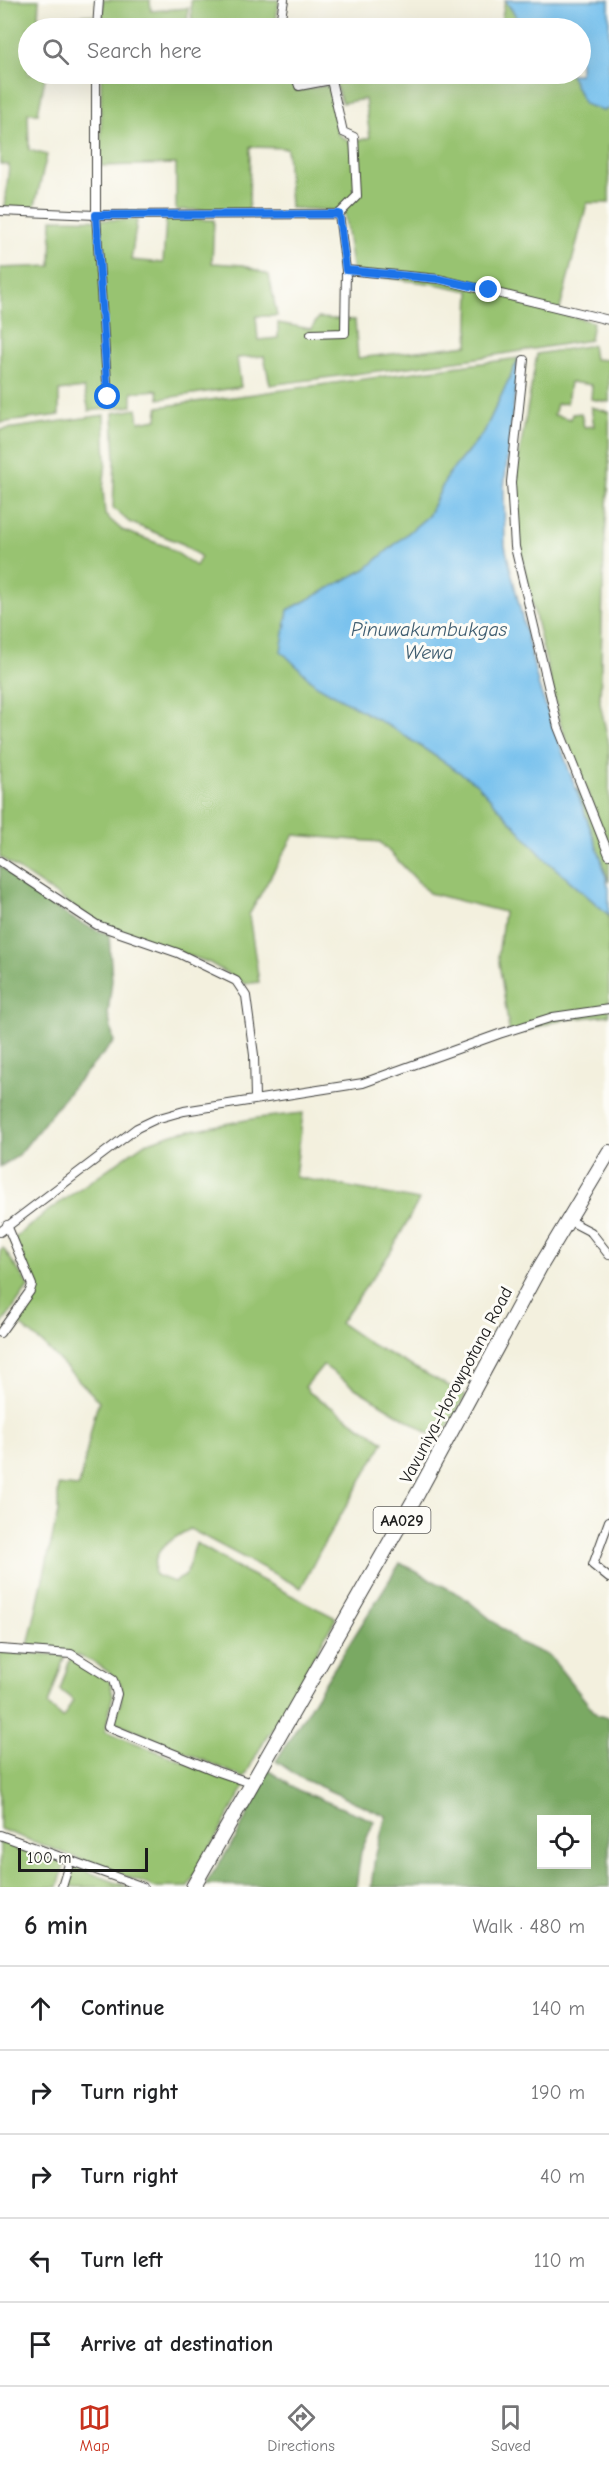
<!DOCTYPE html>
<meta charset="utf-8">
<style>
body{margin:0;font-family:"Comic Neue",sans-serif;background:#f6f6f6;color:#202124}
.controls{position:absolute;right:18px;bottom:18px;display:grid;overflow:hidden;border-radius:0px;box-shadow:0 6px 24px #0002}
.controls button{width:54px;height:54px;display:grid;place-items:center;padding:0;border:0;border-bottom:2px solid #e0e0e0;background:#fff;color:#202124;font:30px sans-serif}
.scale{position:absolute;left:18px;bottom:15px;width:130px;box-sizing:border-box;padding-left:6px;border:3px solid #1c1c1c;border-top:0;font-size:16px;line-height:21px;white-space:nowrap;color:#1c1c1c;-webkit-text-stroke:4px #fdfcf7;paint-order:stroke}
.stop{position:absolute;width:18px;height:18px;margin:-14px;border:4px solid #1a73e8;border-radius:50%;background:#fff}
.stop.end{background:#1a73e8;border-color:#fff;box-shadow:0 2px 6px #0008}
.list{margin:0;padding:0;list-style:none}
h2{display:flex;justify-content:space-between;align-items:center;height:78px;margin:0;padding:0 24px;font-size:26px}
h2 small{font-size:20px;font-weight:400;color:#757577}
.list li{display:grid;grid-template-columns:39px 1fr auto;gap:18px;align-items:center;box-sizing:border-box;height:84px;padding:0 24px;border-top:2px solid #e0e0e0}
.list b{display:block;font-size:22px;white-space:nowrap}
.list em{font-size:20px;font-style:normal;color:#757577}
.icon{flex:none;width:33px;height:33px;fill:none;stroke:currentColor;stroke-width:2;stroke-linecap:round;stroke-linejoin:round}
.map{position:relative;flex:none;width:609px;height:1887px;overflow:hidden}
.search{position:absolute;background:#fff;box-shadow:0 6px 24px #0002;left:18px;right:18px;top:18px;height:66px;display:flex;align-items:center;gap:15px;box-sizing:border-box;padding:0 21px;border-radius:33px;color:#757577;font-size:22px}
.sheet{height:498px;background:#fff}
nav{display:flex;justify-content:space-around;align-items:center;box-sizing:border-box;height:84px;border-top:2px solid #e0e0e0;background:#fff;font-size:16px;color:#757577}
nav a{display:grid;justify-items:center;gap:3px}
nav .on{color:#c8321e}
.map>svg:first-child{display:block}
.green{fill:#98c371;stroke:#5a7046;stroke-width:1.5}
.forest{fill:#7aa963;stroke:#4b6240;stroke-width:1.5;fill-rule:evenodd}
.water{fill:#73bfed;stroke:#486e84;stroke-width:1.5}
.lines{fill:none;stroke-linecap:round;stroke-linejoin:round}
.minor-casing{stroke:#3c3c39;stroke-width:10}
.trunk-casing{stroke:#3c3c39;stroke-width:16}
.minor{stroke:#fff;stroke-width:8}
.trunk{stroke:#fff;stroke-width:14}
.route{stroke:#1a73e8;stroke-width:8}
.labels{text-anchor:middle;stroke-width:6;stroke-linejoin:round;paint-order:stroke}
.shield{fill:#fdfcf7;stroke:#605f5e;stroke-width:1.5}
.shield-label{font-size:16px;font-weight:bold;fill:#1c1c1c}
.street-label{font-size:18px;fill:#1c1c1c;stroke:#fdfcf7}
.water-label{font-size:20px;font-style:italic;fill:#3f5d70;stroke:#fdfcf7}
</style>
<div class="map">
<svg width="609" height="1887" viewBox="0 0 609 1887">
<rect width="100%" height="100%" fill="#fdfcf7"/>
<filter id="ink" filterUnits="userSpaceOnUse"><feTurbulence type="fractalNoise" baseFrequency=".0167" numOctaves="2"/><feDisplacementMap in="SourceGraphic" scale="12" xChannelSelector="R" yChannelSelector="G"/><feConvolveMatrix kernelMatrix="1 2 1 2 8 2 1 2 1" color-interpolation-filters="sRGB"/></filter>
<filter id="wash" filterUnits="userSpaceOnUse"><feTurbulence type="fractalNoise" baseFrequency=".008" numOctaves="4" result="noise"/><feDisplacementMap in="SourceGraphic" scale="24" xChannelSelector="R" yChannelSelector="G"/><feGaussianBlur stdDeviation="1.35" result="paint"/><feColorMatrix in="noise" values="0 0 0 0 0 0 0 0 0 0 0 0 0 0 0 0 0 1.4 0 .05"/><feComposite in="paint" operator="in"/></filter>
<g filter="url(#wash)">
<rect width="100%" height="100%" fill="#f3f0de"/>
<path class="green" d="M 0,0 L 39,0 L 38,17 L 92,15 L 92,28 L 28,28 L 28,74 L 46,74 L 38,113 L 28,113 L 29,150 L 47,155 L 34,209 L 5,208 L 9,165 L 0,164 Z
M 103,0 L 150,0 L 151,11 L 188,8 L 187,28 L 102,28 Z
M 191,0 L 279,0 L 275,28 L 192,28 Z
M 505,0 L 520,22 L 530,28 L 500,28 Z
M 101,74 L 291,74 L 296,91 L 329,85 L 338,134 L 349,142 L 370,138 L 365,99 L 342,103 L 333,77 L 329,77 L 328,74 L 570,74 L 584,104 L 604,111 L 609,108 L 609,203 L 587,203 L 559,313 L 593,322 L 590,340 L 471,359 L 270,385 L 264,356 L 237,358 L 241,387 L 159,399 L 158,390 L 132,392 L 132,406 L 89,411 L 84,388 L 59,391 L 59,415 L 0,423 L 0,268 L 51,266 L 52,219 L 137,220 L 131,260 L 163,263 L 166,218 L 214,220 L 212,263 L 243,265 L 269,275 L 277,316 L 256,316 L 258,340 L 278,338 L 278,323 L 311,329 L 318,318 L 355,320 L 358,358 L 468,345 L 470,291 L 435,284 L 353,274 L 344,211 L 290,208 L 287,148 L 250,147 L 249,210 L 176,210 L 176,164 L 101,166 Z
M 592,345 L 594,359 L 609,360 L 609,402 L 591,399 L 592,385 L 570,382 L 567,403 L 557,404 L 554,415 L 571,419 L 572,414 L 581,413 L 584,427 L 594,426 L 591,407 L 609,412 L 609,476 L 604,552 L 600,703 L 609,745 L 609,847 L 561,726 L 519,547 L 514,484 L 537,354 Z
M 519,358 L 484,432 L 448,475 L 428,516 L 366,569 L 288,610 L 399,732 L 477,784 L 546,860 L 609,915 L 609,1015 L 560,1020 L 510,1036 L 498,956 L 504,912 L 429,893 L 380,842 L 294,835 L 249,915 L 259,982 L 245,984 L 210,963 L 98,923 L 0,857 L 0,430 L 104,415 L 106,462 L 103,489 L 105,515 L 122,530 L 168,547 L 196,566 L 201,557 L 183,544 L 129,522 L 113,508 L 115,460 L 113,413 L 137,409 L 139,422 L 157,419 L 158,407 Z
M 576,787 L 587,802 L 609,859 L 609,882 Z
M 303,1113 L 295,1177 L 419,1200 L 390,1253 L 340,1323 L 372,1345 L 466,1395 L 440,1440 L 355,1388 L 323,1365 L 305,1387 L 310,1393 L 384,1442 L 322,1547 L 301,1588 L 190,1529 C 170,1540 151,1549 155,1575 L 174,1582 L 185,1576 L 196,1543 L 242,1570 L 336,1618 L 316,1652 L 292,1702 L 264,1741 L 244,1778 L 113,1721 L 121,1702 L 121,1684 C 97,1656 64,1650 28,1646 L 58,1512 L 58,1485 L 78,1487 C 87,1459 89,1429 99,1401 L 43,1344 L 15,1321 L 32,1299 L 35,1282 L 10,1242 L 45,1213 L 145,1143 L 176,1133 L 257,1118 Z
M 3,1248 L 29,1286 L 0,1327 L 0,1250 Z
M 0,1652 L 65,1655 L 48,1705 L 63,1718 L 73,1700 L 60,1690 L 71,1656 L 110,1682 L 113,1695 L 105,1731 L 245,1786 L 188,1887 L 154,1887 L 0,1829 Z
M 0,1839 L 65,1863 L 58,1887 L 0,1887 Z
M 72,1866 L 128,1887 L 66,1887 Z"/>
<path class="forest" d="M 0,866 C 31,890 71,924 109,934 L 112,980 L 108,1014 L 114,1042 L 71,1089 L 18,1156 L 0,1167 Z
M 400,1563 L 462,1596 L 520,1643 L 550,1656 L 597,1715 L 609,1718 L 609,1887 L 371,1887 L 375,1857 L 386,1816 L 301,1778 L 276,1761 ZM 542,1820 L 586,1820 L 586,1864 L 542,1864 Z
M 268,1770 L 298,1790 L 374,1821 L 361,1852 L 356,1887 L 205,1885 L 236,1838 Z"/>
<path class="water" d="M 505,0 L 609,0 L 609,108 L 604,111 L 584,104 L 570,74 L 580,74 L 580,28 L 530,28 L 520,22 Z
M 519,358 L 504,488 L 505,546 L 539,687 L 601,858 L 609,889 L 609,915 L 546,860 L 477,784 L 399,732 L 315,684 L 281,651 L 288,610 L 366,569 L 428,516 L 448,475 L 484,432 Z"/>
</g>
<g filter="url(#ink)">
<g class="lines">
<defs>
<path id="minor" d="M 97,28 L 99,0
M 279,28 L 284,0
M 96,74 L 96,215 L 108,397
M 295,74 L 299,86 L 331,80 L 343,132 L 354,137 L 357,196 L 339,214
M 0,211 L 96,215 L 339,214 L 346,270 L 439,279 L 609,320
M 311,334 L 345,333 L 346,270
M 524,360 L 511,482 L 515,547 L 558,727 L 609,855
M 0,861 L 97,925 L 178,953 L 236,981 L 246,996 L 254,1055 L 255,1099
M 568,1220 L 591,1232 L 609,1255
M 0,1232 L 137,1128 L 156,1119 L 184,1111 L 363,1083 L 499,1034 L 553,1017 L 609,1009
M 0,1333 L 30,1291 L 32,1285 L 7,1225
M 609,1521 L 593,1565 L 609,1578
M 0,1649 L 71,1654 L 113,1680 L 117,1694 L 108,1727 L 216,1771 L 251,1783
M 0,1835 L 143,1887
M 62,1887 L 70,1861"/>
<path id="trunk" d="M 193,1887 L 418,1493 L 540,1267 L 609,1152"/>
</defs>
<use href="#minor" class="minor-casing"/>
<use href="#trunk" class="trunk-casing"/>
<use href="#minor" class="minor"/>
<use href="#trunk" class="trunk"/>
</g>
</g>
<g class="lines" filter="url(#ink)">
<path class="route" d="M 108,397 L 96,215 L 339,214 L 346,270 L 439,279 L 489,290"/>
</g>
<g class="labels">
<rect class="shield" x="373.5" y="1507" width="57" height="26" rx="4.5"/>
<g class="shield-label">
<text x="402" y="1526">AA029</text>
</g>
<g class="street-label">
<text transform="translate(456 1385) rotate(-62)" y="6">Vavuniya-Horowpotana Road</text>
</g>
<g class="water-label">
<text x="429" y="636">Pinuwakumbukgas<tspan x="429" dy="23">Wewa</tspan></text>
</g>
</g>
</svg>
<div class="controls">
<button><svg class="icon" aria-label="locate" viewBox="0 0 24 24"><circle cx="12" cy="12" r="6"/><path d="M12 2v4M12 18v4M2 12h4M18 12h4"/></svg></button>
</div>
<div class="scale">100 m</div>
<div class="stop" style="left:108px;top:397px"></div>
<div class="stop end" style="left:489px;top:290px"></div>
<div class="search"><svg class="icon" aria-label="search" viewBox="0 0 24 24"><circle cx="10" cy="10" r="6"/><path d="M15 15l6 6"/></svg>Search here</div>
</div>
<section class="sheet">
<h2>6 min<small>Walk · 480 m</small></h2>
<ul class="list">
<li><svg class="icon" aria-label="ahead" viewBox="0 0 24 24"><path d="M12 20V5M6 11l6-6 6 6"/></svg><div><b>Continue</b></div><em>140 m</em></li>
<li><svg class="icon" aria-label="right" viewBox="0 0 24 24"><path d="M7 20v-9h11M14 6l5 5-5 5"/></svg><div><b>Turn right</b></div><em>190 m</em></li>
<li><svg class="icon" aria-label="right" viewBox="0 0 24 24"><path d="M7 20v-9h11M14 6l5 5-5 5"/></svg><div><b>Turn right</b></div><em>40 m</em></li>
<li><svg class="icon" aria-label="left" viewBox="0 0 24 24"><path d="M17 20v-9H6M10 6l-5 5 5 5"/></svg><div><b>Turn left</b></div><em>110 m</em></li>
<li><svg class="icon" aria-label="arrive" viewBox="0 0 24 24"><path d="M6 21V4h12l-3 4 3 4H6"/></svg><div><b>Arrive at destination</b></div></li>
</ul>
</section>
<nav>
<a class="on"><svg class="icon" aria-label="map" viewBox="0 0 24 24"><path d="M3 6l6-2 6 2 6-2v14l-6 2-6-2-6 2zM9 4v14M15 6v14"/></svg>Map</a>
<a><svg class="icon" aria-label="directions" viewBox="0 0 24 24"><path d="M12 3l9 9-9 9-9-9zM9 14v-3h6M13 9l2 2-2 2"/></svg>Directions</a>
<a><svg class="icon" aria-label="saved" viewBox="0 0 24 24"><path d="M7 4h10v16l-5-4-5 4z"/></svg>Saved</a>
</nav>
